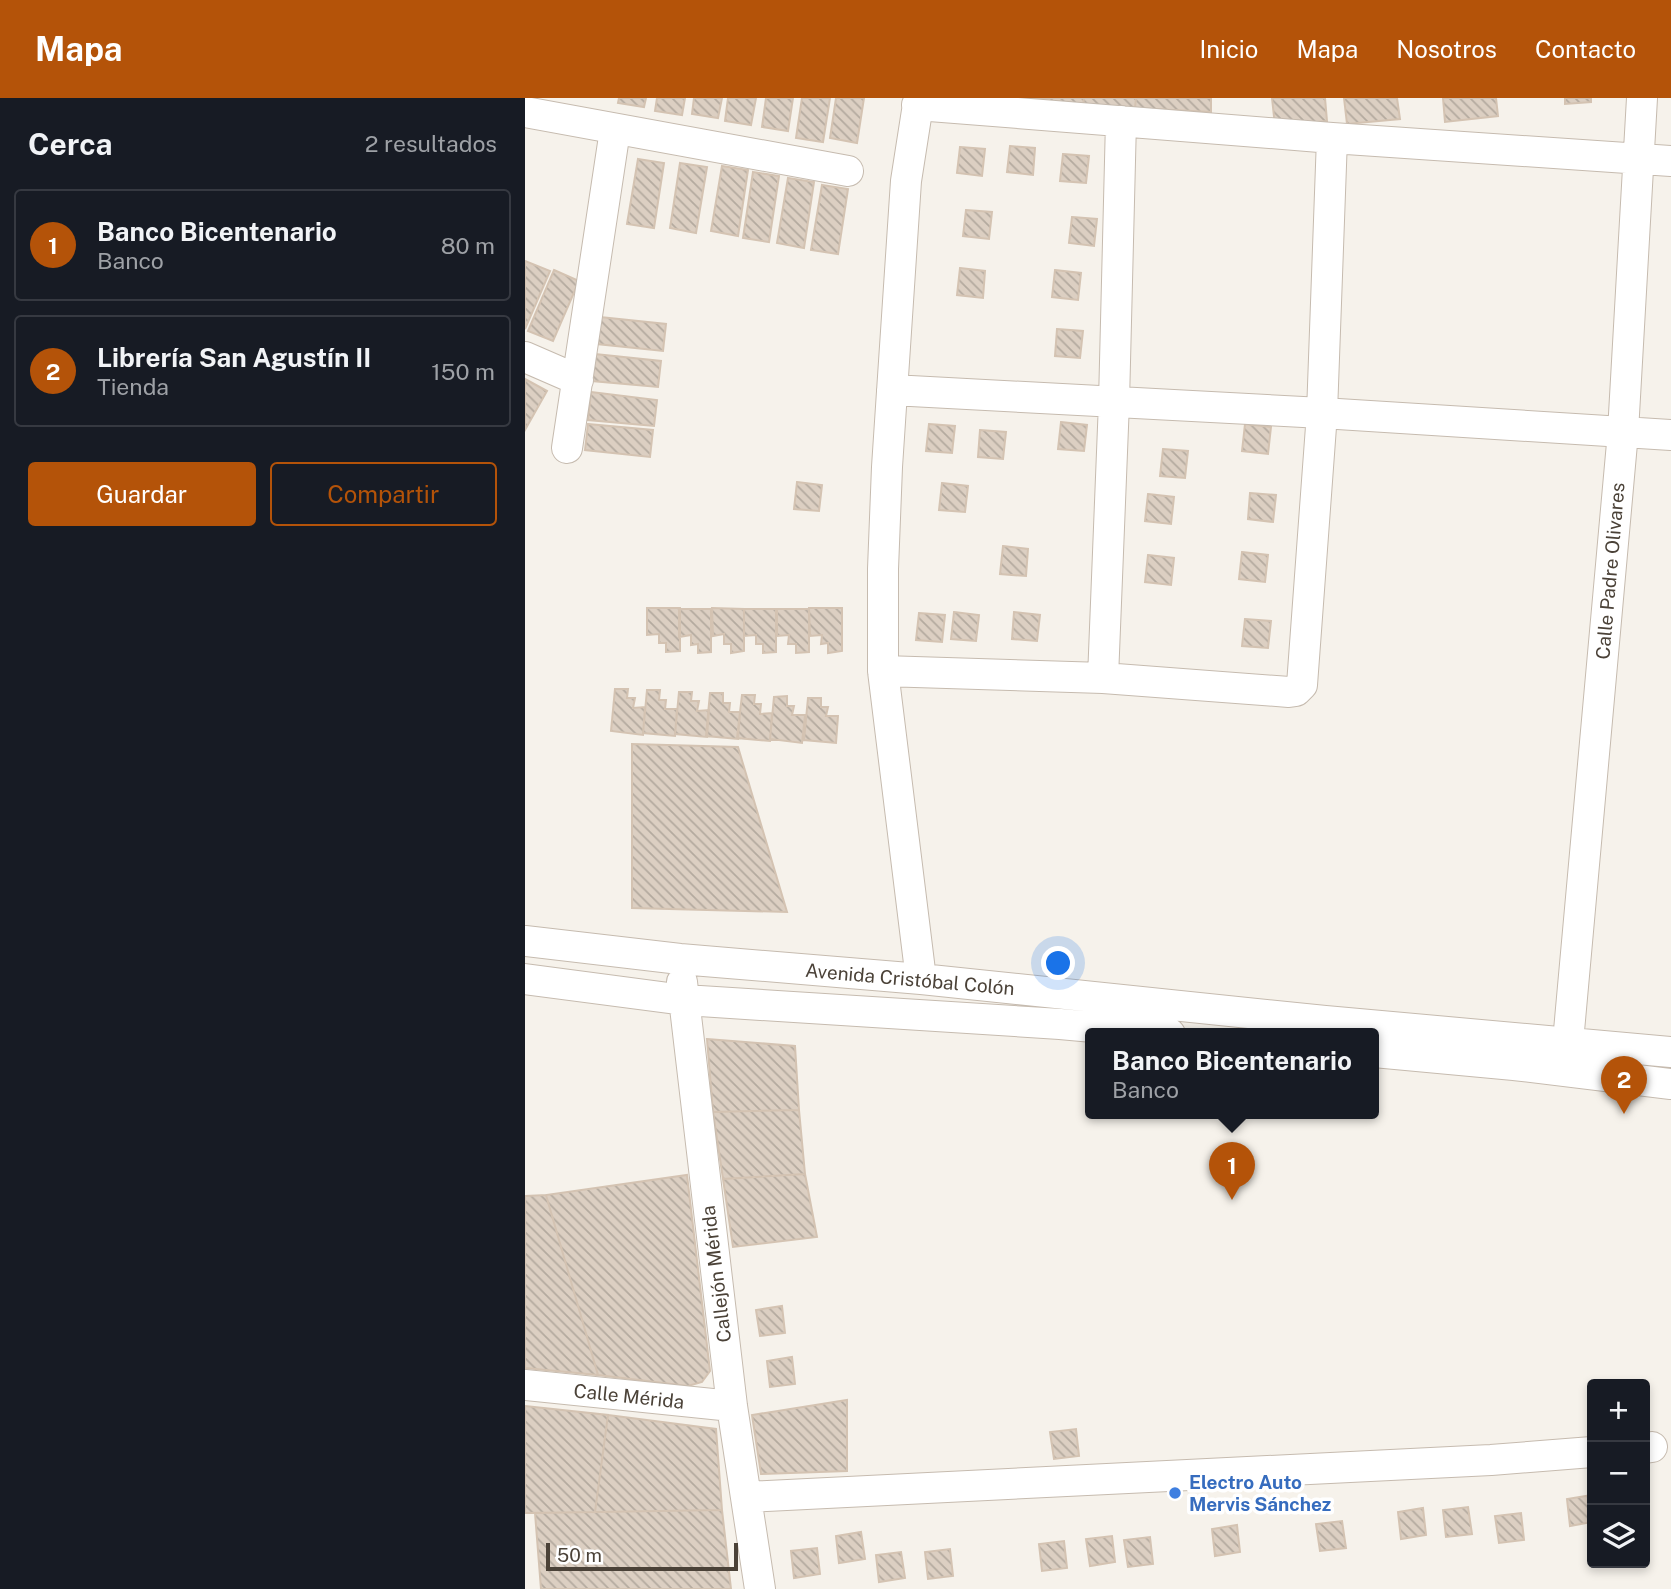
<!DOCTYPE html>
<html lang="es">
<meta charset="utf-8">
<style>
body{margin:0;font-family:"Public Sans",sans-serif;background:#20242c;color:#f1f3f6}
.controls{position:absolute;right:21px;bottom:21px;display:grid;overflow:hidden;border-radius:7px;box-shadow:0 4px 10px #0003}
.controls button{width:63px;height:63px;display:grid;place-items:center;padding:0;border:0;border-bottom:2px solid #363941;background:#171b24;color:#f1f3f6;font:35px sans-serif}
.scale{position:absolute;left:21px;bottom:18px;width:192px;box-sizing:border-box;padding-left:7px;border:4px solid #4b4238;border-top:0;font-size:19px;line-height:24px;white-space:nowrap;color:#4b4238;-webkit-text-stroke:5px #fff;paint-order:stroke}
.you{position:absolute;left:534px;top:866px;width:24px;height:24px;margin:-18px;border:5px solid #fff;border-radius:50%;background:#1a73e8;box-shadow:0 0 0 10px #1a73e833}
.badge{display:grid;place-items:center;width:46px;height:46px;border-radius:50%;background:#b45309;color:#fff;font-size:23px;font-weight:700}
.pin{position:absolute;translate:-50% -58px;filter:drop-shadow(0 2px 4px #0008)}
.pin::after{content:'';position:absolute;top:37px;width:24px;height:21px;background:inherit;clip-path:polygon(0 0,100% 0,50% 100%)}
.popup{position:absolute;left:560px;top:930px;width:294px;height:91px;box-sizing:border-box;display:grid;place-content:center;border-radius:7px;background:#171b24;filter:drop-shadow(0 2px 5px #0005);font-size:23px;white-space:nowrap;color:#9ea1a6}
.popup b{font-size:26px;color:#f1f3f6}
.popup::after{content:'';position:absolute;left:50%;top:100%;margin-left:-14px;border:14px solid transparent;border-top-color:#171b24}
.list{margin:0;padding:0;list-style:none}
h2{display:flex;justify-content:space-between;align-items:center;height:91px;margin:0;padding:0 28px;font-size:30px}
h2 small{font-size:23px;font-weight:400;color:#9ea1a6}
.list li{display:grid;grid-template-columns:46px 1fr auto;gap:21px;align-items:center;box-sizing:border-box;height:112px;margin:0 14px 14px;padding:0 14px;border:2px solid #363941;border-radius:7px}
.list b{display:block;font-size:26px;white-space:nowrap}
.list p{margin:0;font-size:23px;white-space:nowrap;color:#9ea1a6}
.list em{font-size:23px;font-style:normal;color:#9ea1a6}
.actions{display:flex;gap:14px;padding:21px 28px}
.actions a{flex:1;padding:16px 0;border:2px solid #b45309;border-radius:7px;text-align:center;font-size:24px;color:#b45309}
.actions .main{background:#b45309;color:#fff}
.icon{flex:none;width:38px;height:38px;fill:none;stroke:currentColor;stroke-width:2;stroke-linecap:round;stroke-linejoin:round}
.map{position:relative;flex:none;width:1146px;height:1491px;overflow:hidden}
header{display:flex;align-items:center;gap:42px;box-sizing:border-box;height:98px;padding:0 35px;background:#b45309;color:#fff}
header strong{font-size:33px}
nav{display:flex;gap:38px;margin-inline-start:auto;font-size:24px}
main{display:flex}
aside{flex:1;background:#171b24}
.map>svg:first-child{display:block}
.building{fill:url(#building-back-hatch);stroke:#d4c3b2;stroke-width:2}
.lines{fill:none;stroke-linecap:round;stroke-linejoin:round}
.minor-casing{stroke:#c6bbaf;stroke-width:32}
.minor{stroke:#fff;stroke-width:30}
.shop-dot{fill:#3f7fe0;stroke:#fff;stroke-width:2.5}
.labels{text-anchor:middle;stroke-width:7;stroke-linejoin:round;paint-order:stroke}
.street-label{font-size:19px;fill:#4b4238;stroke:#fff}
.shop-label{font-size:19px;font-weight:bold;fill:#366cbe;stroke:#fff;text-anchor:start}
</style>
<header>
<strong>Mapa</strong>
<nav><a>Inicio</a><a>Mapa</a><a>Nosotros</a><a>Contacto</a></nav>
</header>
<main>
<aside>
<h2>Cerca<small>2 resultados</small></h2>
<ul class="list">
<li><span class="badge">1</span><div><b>Banco Bicentenario</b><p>Banco</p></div><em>80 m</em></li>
<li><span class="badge">2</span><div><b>Librería San Agustín II</b><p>Tienda</p></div><em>150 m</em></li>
</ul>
<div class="actions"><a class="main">Guardar</a><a>Compartir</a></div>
</aside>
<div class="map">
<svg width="1146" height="1491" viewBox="0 0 1146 1491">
<defs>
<pattern id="building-back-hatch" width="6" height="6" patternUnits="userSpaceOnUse" patternTransform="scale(1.75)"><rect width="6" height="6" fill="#dccfc2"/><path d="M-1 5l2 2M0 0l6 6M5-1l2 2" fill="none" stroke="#b4aa9f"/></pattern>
</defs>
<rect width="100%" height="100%" fill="#f6f2eb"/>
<path class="building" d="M 94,0 L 121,0 L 119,9 L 93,5 Z
M 132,0 L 160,0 L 157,17 L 130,13 Z
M 169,0 L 197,0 L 193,20 L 167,16 Z
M 203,0 L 231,0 L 226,27 L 200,23 Z
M 241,0 L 268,0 L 263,33 L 237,29 Z
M 277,0 L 305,0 L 298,44 L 271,40 Z
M 311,0 L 339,0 L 332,45 L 305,40 Z
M 440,0 L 559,0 L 558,8 Z
M 559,0 L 611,0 L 610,10 L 558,8 Z
M 611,0 L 686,0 L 686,14 L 610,10 Z
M 747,0 L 800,0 L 802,23 L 750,28 Z
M 819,0 L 872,0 L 875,21 L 822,26 Z
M 918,0 L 971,0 L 973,18 L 920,24 Z
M 1040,0 L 1066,0 L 1066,4 L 1040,6 Z
M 485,48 L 510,50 L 508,77 L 482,74 Z
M 435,49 L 460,51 L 457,78 L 432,75 Z
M 538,56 L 564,58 L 561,85 L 535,83 Z
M 113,61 L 139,65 L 129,130 L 102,126 Z
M 155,65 L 182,69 L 171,135 L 145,130 Z
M 197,68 L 223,72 L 213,138 L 186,133 Z
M 228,74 L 254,78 L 244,144 L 218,140 Z
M 263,80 L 289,84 L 279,150 L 252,145 Z
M 297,87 L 323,91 L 313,156 L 286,152 Z
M 441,112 L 467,114 L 464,141 L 438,138 Z
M 547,119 L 572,121 L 569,148 L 544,145 Z
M 0,163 L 25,173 L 0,231 Z
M 435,170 L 460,173 L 458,200 L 432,197 Z
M 29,172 L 54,183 L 28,243 L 3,233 Z
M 530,172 L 556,175 L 553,202 L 527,199 Z
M 75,219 L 141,226 L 138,253 L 72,246 Z
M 532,231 L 558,233 L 555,260 L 530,258 Z
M 70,256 L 136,263 L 133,289 L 67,283 Z
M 0,281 L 22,293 L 0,332 Z
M 66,294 L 132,302 L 129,328 L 63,322 Z
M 536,324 L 562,327 L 559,353 L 533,351 Z
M 63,326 L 128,332 L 125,359 L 60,352 Z
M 404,326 L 430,328 L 427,355 L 401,353 Z
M 720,326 L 746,329 L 743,356 L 717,353 Z
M 455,332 L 481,334 L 478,361 L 453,359 Z
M 638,351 L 663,353 L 660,380 L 635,378 Z
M 272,384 L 297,387 L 294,413 L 269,411 Z
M 417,385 L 443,388 L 440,414 L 414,412 Z
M 725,395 L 751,397 L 748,424 L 723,421 Z
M 623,396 L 649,399 L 646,426 L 620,423 Z
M 478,448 L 503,451 L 501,478 L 475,476 Z
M 717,454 L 743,457 L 740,484 L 714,481 Z
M 623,457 L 649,460 L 646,487 L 620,484 Z
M 122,510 L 155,510 L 155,553 L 141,554 L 141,545 L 134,545 L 134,536 L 122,537 Z
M 187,510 L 219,511 L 219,553 L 206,555 L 206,546 L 199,546 L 199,536 L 188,538 Z
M 284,510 L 317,510 L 317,553 L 303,555 L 303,545 L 296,546 L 297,537 L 285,538 Z
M 154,511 L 186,511 L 186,554 L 173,555 L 173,546 L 166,547 L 166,537 L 154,539 Z
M 219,511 L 251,511 L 251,554 L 238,555 L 238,546 L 231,546 L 231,537 L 219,538 Z
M 252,511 L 284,511 L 284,554 L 271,555 L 271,546 L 263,546 L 264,537 L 252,538 Z
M 429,514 L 454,517 L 451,543 L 426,541 Z
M 489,514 L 515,517 L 512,543 L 487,541 Z
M 394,515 L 420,517 L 417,544 L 391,542 Z
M 720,521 L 746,523 L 743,550 L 717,548 Z
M 90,591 L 103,591 L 102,600 L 110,600 L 108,610 L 120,609 L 118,637 L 86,633 Z
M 122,592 L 135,592 L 134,602 L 141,602 L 140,611 L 152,611 L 150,638 L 118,635 Z
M 154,594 L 167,594 L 166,603 L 174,603 L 172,613 L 184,612 L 182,639 L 150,636 Z
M 185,595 L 198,595 L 198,605 L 205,605 L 204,614 L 215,614 L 213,641 L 181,638 Z
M 217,597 L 230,597 L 229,606 L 236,606 L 235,616 L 247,615 L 245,643 L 212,640 Z
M 262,598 L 262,608 L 269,608 L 267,617 L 280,617 L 277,645 L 245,641 L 249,599 Z
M 283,600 L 296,600 L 296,609 L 303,609 L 301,618 L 313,618 L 311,645 L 279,642 Z
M 107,646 L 213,649 L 262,814 L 107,810 Z
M 182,941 L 270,948 L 274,1012 L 188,1014 Z
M 274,1012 L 280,1076 L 198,1081 L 188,1014 Z
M 280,1076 L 292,1139 L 208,1149 L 198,1081 Z
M 162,1077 L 185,1273 L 177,1284 L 163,1288 L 73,1277 L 21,1097 Z
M 21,1097 L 73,1277 L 0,1270 L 0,1098 Z
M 257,1208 L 260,1235 L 235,1238 L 231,1212 Z
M 267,1259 L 270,1286 L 245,1289 L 242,1263 Z
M 322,1302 L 322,1373 L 236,1376 L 227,1317 Z
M 0,1308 L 83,1317 L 70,1414 L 0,1415 Z
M 83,1317 L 191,1331 L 197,1412 L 70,1414 Z
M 551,1331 L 554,1358 L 529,1361 L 525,1334 Z
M 1067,1397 L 1067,1424 L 1045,1428 L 1042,1401 Z
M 943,1409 L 947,1436 L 921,1439 L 918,1412 Z
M 898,1410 L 901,1437 L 876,1441 L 873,1414 Z
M 197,1412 L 206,1491 L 16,1491 L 10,1415 Z
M 996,1415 L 999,1442 L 974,1445 L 970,1418 Z
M 817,1423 L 821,1450 L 795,1453 L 791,1426 Z
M 712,1427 L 715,1454 L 690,1458 L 687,1431 Z
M 336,1434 L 340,1461 L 314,1465 L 311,1438 Z
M 587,1438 L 590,1464 L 565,1468 L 561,1441 Z
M 625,1439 L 628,1466 L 603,1469 L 599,1442 Z
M 539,1443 L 542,1470 L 517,1473 L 514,1446 Z
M 292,1450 L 295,1476 L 269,1480 L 266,1453 Z
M 425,1451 L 428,1478 L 403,1481 L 400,1454 Z
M 376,1454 L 380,1480 L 354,1484 L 351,1457 Z"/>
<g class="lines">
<defs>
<path id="minor" d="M 394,0 L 381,83 L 362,369 L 358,471 L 358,573 L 396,881
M 392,7 L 807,40 L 1146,63
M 0,14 L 323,73
M 0,259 L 53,282
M 367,292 L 797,315 L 1146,337
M 42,350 L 90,32
M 358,573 L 578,580 L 764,594 L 771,593 L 777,587 L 797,315 L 807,40
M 578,580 L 589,304 L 596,23
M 0,843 L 155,861 L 396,881 L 800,923 L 1146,954
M 0,881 L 159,902 L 535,926 L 645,936
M 157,884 L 207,1308 L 235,1491
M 1043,944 L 1098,334 L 1117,0
M 849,954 L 989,967 L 1146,986
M 0,1287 L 207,1308
M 1120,1350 L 1127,1349
M 221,1399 L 966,1362 L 1067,1354"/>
</defs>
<use href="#minor" class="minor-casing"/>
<use href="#minor" class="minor"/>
</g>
<circle class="shop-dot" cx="650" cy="1395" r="7"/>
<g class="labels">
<g class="street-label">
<text transform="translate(1085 473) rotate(-85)" y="7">Calle Padre Olivares</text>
<text transform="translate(385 881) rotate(5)" y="7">Avenida Cristóbal Colón</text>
<text transform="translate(191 1176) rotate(-97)" y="7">Callejón Mérida</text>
<text transform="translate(104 1298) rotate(6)" y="7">Calle Mérida</text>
</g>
<g class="shop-label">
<text x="664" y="1391">Electro Auto<tspan x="664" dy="22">Mervis Sánchez</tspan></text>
</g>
</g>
</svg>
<div class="controls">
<button>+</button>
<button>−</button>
<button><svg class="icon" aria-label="layers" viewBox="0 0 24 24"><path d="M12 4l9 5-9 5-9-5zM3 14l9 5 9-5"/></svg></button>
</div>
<div class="scale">50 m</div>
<div class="you"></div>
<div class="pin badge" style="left:707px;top:1102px">1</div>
<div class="popup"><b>Banco Bicentenario</b>Banco</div>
<div class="pin badge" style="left:1099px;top:1016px">2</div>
</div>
</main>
